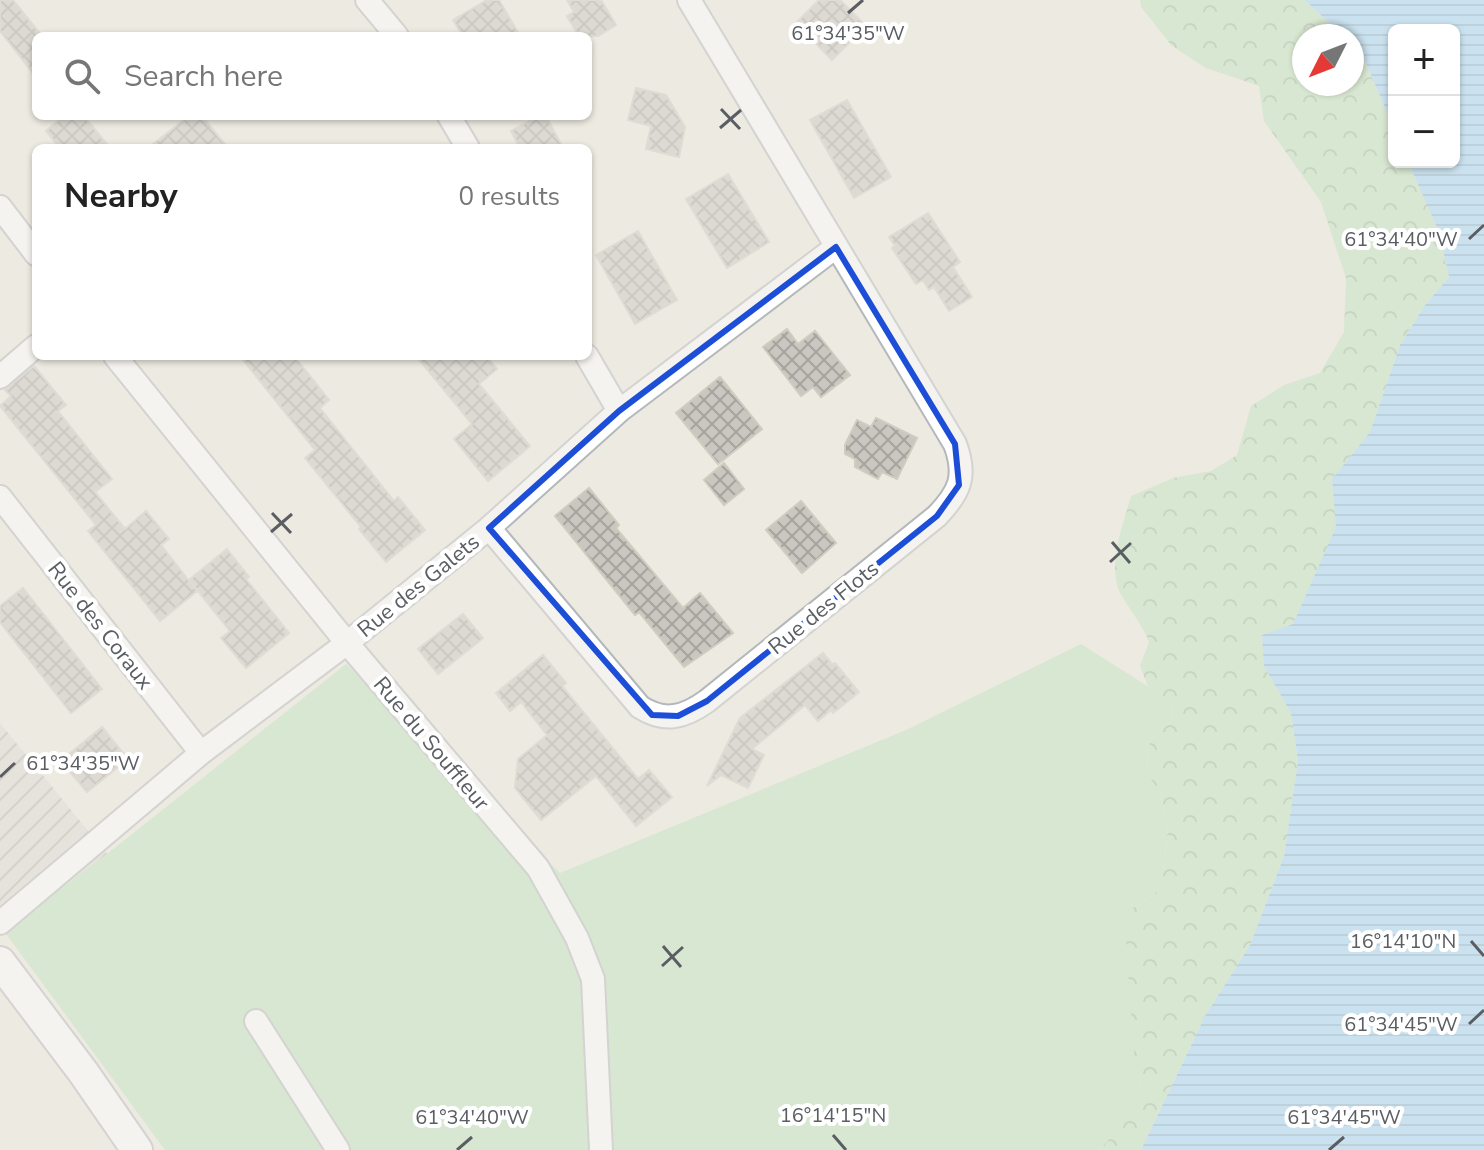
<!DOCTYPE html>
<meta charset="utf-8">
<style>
body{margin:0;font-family:"Nunito Sans",sans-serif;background:#f6f6f6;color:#222}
.controls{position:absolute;right:24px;top:24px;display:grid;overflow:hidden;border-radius:12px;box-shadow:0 2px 6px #0004}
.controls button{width:72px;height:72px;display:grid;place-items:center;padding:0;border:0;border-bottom:2px solid #e0e0e0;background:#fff;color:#222;font:40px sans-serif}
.compass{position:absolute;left:1292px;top:24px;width:72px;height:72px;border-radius:50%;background:#fff;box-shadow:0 2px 6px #0004;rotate:228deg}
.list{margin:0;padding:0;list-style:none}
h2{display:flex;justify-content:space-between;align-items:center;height:104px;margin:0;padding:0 32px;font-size:34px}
h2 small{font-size:26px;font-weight:400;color:#767676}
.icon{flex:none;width:44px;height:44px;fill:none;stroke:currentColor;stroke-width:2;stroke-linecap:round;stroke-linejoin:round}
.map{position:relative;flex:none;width:1484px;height:1150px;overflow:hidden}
.search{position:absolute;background:#fff;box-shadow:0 2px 6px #0004;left:32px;top:32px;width:560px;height:88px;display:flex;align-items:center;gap:20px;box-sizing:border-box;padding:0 28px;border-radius:12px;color:#767676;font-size:30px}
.panel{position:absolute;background:#fff;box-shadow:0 2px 6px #0004;left:32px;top:144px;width:560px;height:216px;border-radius:12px}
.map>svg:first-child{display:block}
.industrial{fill:url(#industrial-furrows)}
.green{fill:#bfe5bd}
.forest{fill:url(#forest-crowns)}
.water{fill:url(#water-rules)}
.building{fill:url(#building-cross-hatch);stroke:#d1cbc0;stroke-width:2}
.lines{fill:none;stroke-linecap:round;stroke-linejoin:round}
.street-casing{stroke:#b4b8bc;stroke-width:26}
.secondary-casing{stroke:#b5b9be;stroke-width:34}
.street{stroke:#fff;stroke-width:22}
.secondary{stroke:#fff;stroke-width:30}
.marked{fill:none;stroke:#1d4ed8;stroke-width:6;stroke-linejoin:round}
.ticks{fill:none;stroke:#5a5e62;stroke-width:3}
.labels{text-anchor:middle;stroke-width:8;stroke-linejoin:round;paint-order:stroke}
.street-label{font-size:22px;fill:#5a5e62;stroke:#fff}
.ticks-label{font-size:20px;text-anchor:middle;fill:#5a5e62;stroke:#fff;stroke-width:8;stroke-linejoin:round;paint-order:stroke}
</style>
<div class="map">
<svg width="1484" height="1150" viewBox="0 0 1484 1150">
<defs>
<pattern id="industrial-furrows" width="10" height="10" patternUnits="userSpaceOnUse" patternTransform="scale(2)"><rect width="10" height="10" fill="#dedcd6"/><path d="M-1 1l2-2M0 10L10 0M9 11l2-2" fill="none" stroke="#b7b6b1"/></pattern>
<pattern id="forest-crowns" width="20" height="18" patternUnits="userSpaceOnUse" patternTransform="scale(2)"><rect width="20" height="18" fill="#bfe5bd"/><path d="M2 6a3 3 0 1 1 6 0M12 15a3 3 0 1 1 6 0" fill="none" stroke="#9ebd9d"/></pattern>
<pattern id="water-rules" width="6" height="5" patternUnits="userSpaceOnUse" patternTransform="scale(2)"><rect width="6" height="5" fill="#9fd9ff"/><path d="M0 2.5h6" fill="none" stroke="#85b3d2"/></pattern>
<pattern id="building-cross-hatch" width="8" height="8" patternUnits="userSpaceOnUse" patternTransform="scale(2)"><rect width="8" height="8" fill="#cac6c0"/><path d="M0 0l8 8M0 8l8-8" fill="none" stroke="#a7a49f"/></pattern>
</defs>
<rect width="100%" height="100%" fill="#edeae1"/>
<path class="industrial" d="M 0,723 L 107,854 L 0,934 Z"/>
<path class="green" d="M 1081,644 L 1171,701 L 1172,721 L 1150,739 L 1146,771 L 1160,792 L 1168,827 L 1164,871 L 1156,893 L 1133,908 C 1130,970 1129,1028 1141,1089 L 1114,1134 L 1099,1150 L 165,1150 L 4,931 L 107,854 L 346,664 L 560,873 L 906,730 Z"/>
<path class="forest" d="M 1140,0 L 1305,0 L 1343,36 L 1304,36 L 1304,84 L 1352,84 L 1353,45 L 1366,63 L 1394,129 L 1394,162 L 1408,162 L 1439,232 L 1449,277 L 1425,305 L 1400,345 L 1370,432 L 1332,479 L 1337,527 L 1293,624 L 1264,666 L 1291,713 L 1298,761 L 1284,856 L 1250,945 L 1205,1016 L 1141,1150 L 1099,1150 L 1114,1134 L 1141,1089 L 1134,1053 L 1125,932 L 1133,908 L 1156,893 L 1164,871 L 1168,827 L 1160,792 L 1146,772 L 1150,739 L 1172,721 L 1171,701 L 1149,689 L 1140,666 L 1149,642 C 1142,622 1124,604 1118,588 C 1109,558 1123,525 1131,496 L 1173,478 L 1211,471 L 1237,455 L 1251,406 L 1284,385 L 1320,373 L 1344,332 L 1346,278 L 1321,202 L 1264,121 L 1259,86 L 1206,68 L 1172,46 L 1141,7 Z"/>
<path class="water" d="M 1305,0 L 1484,0 L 1484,1150 L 1141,1150 L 1205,1016 L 1250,945 L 1284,856 L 1298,761 L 1291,713 L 1264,666 L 1262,635 L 1293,624 L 1336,527 L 1332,479 L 1370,432 L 1400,345 L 1425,305 L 1449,277 L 1439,232 L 1408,162 L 1454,162 L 1454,30 L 1394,30 L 1394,129 L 1366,63 L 1352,44 L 1352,36 L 1343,36 Z"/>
<path class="building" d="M 0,0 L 13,0 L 42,36 L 36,36 L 36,77 L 0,31 Z
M 487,0 L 499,0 L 520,36 L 463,36 L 453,20 Z
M 567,0 L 601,0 L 616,25 L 598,36 L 579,36 L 567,16 L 574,12 Z
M 819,0 L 840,0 L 866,26 L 832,60 L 796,23 Z
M 636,88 L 666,95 L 685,127 L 679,157 L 646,149 L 651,126 L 628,120 Z
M 847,100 L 891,177 L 854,198 L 810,120 Z
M 64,116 L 84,116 L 110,148 L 60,148 L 46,131 Z
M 189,116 L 202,116 L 228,148 L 148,148 Z
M 539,116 L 546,116 L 563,148 L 520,148 L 511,131 Z
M 728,174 L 769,242 L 727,268 L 686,199 Z
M 928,213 L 960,262 L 953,267 L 972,297 L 949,311 L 934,287 L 929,290 L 923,280 L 916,284 L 892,248 L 895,246 L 889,237 Z
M 638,231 L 677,300 L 635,324 L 596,255 Z
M 787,329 L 798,344 L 815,331 L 850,375 L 821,397 L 813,387 L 801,396 L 763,347 Z
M 240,356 L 294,356 L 329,400 L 320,408 L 394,501 L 398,497 L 425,530 L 386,562 L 359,529 L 361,527 L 305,458 L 315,450 Z
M 416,356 L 486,356 L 497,369 L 479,384 L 530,446 L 488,481 L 454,439 L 472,424 Z
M 34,366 L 66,405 L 58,411 L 112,479 L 95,492 L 125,529 L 146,511 L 169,539 L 161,545 L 197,591 L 160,621 L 88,531 L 96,525 L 0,406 L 11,396 L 5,390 Z
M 720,377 L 762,429 L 718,464 L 676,413 Z
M 876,418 L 917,438 L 897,479 L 882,472 L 878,479 L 855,467 L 855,459 L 845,454 L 845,445 L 857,420 L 871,427 Z
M 724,463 L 744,489 L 724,505 L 704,480 Z
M 589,488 L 619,525 L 616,528 L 683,608 L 700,593 L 733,633 L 684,667 L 639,612 L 635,615 L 555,516 Z
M 801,501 L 836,543 L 802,573 L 766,530 Z
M 227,549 L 249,577 L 246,579 L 289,633 L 246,668 L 221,638 L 230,631 L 189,580 Z
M 23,588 L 102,689 L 71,713 L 0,622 L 0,606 Z
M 463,614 L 483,638 L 438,674 L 418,649 Z
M 823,653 L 833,665 L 835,663 L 859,692 L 833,713 L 831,710 L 818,721 L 805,705 L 752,749 L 764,755 L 748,788 L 721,775 L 707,786 L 740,718 Z
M 543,655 L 566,683 L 562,686 L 638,779 L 649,770 L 672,797 L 636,826 L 596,776 L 541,820 L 515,788 L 518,759 L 547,735 L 521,702 L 510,711 L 496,693 Z
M 102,727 L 128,759 L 87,792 L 61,761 Z"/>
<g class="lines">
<defs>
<path id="street" d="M 367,0 L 397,36
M 449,116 L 468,148
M 0,207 L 36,254
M 115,356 L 347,643 L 538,868 L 577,938 L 593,979 L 601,1150
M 587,356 L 619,411
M 0,377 L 36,346
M 0,497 L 201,753
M 489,528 L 640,707 C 665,723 685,717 707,701 L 937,516 C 960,492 967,476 955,444 L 689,0
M 0,923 L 201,753 L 347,643 L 489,528 L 619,411 L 836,247
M 256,1021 L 338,1150"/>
<path id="secondary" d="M 0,962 L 83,1072 L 137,1150"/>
</defs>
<use href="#street" class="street-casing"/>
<use href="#secondary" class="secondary-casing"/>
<use href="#street" class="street"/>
<use href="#secondary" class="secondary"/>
</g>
<path d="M0 0H1484V1150H0ZM 836,247 L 955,444 L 959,485 L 937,516 L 707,701 L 678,716 L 652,715 L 489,528 L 619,411 Z" fill="#edeae1" fill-opacity=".55" fill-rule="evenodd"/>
<path class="marked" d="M 836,247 L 955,444 L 959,485 L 937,516 L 707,701 L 678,716 L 652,715 L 489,528 L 619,411 Z"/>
<path class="ticks" d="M 848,13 L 863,0M 721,109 L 740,129M 720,128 L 741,110M 1469,239 L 1484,225M 272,513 L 291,533M 271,532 L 292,514M 1112,542 L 1130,563M 1110,562 L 1131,543M 0,777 L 15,763M 1471,941 L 1484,956M 663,946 L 681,967M 662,966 L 683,947M 1469,1024 L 1484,1010M 833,1135 L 846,1150M 457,1150 L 472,1137M 1329,1150 L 1344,1137"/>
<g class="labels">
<g class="street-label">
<text transform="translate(418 585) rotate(-39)" y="8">Rue des Galets</text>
<text transform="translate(823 607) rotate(-39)" y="8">Rue des Flots</text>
<text transform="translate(101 625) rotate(52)" y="8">Rue des Coraux</text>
<text transform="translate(432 743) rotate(50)" y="8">Rue du Souffleur</text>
</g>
</g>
<g class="ticks-label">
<text x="848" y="40">61°34'35"W</text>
<text x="1401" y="246">61°34'40"W</text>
<text x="83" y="770">61°34'35"W</text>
<text x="1403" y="948">16°14'10"N</text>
<text x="1401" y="1031">61°34'45"W</text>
<text x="833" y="1122">16°14'15"N</text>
<text x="472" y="1124">61°34'40"W</text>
<text x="1344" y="1124">61°34'45"W</text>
</g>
</svg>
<div class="controls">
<button>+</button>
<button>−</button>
</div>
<svg class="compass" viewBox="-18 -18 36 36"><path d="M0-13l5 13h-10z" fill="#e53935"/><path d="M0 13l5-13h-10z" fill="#767676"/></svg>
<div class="search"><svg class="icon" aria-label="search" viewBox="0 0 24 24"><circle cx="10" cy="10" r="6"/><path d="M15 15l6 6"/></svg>Search here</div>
<section class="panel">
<h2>Nearby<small>0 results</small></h2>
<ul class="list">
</ul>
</section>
</div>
